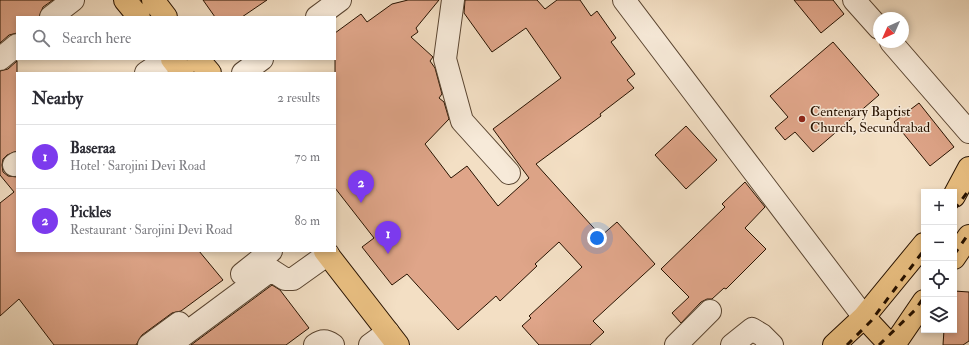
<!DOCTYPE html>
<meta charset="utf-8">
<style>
body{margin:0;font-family:"IM FELL Double Pica",serif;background:#f2f2f3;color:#2b2b33}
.controls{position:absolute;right:12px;bottom:12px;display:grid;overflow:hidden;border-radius:0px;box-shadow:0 2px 6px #0003}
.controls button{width:36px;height:36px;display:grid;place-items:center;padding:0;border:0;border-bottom:1px solid #e1e1e2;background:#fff;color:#2b2b33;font:20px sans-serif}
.compass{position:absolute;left:873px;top:12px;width:36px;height:36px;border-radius:50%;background:#fff;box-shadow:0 2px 6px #0003;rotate:225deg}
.you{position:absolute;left:597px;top:238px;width:14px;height:14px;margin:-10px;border:3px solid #fff;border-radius:50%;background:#1a73e8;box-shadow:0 0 0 6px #1a73e833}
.badge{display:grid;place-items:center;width:26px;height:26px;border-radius:50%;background:#7c3aed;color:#fff;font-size:13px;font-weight:700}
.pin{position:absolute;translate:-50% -33px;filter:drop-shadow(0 1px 2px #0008)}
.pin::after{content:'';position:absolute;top:21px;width:14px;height:12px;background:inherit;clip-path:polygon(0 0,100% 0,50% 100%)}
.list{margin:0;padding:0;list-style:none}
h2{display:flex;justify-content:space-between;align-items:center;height:52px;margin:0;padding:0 16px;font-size:17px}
h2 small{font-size:13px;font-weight:400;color:#7c7c81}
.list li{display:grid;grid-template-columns:26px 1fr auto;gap:12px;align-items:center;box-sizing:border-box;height:64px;padding:0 16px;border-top:1px solid #e1e1e2}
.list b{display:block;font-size:15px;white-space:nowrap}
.list p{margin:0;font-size:13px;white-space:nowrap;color:#7c7c81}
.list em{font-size:13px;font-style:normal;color:#7c7c81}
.icon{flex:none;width:22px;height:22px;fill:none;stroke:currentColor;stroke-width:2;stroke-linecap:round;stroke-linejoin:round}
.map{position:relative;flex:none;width:969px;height:345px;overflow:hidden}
.search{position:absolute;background:#fff;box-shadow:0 2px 6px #0003;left:16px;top:16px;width:320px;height:44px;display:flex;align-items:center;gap:10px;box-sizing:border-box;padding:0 14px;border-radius:0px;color:#7c7c81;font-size:15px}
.panel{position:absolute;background:#fff;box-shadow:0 2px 6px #0003;left:16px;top:72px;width:320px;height:180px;border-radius:0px}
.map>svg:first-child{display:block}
.building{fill:#dfa589;stroke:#271200}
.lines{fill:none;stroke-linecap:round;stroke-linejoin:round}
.minor-casing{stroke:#5a4531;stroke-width:24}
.major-casing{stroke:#271200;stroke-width:24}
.minor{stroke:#f7ead9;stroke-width:22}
.major{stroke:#eac082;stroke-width:22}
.rail{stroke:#271200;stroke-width:3;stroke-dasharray:7 7;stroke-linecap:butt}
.poi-dot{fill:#8f2418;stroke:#f7ead9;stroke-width:1.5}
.labels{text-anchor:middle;stroke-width:3;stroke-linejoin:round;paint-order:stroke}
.poi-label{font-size:14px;fill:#271200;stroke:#f7ead9;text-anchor:start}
</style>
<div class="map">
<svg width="969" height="345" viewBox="0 0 969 345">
<rect width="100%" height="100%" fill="#f3dfc4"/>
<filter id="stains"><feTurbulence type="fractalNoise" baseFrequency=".005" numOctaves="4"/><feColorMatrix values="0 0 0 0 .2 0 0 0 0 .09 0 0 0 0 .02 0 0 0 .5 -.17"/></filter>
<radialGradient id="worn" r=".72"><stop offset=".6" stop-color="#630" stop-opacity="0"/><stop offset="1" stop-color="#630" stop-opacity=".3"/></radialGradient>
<path class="building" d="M 0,0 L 53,0 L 43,7 L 39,17 L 17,17 L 17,33 L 9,35 L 0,43 Z
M 203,0 L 267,0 L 242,17 L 215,17 Z
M 408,0 L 439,0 L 416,28 L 418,32 L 411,37 L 433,57 L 430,61 L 435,68 L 442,94 L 439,98 L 444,102 L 449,119 L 425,144 L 451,178 L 467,166 L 498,206 L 529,178 L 493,129 L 561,78 L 526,28 L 492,52 L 464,13 L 465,0 L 537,0 L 545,9 L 557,0 L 580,0 L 591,16 L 597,11 L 616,38 L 611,42 L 635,74 L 627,80 L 634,88 L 600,114 L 601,116 L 536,164 L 601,236 L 617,222 L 655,264 L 593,321 L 604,332 L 590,345 L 539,345 L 522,326 L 531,318 L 529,316 L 582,267 L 559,242 L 535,264 L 537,266 L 500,301 L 496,296 L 458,330 L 407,274 L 392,285 L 362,247 L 374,238 L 335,188 L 335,33 L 361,14 L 367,22 L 392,4 Z
M 794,0 L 833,0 L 844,14 L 821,33 Z
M 833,42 L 879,95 L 813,152 L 795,132 L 785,140 L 775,128 L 788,117 L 770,96 Z
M 17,61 L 17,151 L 7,155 L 3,159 L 2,165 L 3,172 L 8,176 L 17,177 L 17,251 L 199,251 L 223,280 L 181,311 L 172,313 L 142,335 L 136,345 L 54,345 L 19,299 L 0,316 L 0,203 L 14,192 L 0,175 L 0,71 L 8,69 Z
M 919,103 L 954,147 L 930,166 L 894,122 Z
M 686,126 L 717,160 L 686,189 L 655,155 Z
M 745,182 L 765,207 L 745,228 L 766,249 L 726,289 L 724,288 L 712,299 L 707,299 L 701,302 L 681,323 L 672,313 L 689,297 L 661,269 L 725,207 L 722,204 Z
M 272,285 L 280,290 L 309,328 L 286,345 L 191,345 Z
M 954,291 L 969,292 L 969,341 L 963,345 L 943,345 L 944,330 L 954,330 Z"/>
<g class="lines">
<defs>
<path id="minor" d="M 453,0 L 445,59 L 462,121 L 509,173
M 624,0 L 864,317
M 854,0 L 879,28
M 51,17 L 73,0
M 317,17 L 340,0
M 891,42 L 969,132
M 0,59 L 17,45
M 146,73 L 167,59
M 243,73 L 262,59
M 14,165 L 17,163
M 242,274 L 271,251
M 149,345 L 179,323
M 170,345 L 271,270 L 285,279 L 293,279 L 328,254
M 315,345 C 322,340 326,340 333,345
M 370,345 L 388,332
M 676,345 L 710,311
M 732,345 L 752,329 L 762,335 L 772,345"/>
<path id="major" d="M 125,0 L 139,17
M 153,0 L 166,17
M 172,59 L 183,73
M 198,59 L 210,73
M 954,196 L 969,168
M 325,251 L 398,345
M 954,258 L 969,236
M 864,317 L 890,345
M 834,345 L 864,317 L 924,244
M 894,345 L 924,301"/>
</defs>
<use href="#minor" class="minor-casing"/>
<use href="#major" class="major-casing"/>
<use href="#minor" class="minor"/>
<use href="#major" class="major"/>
<path class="rail" d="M 954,210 L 969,190
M 954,255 L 969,233
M 847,345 L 871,321 L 924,250
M 879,345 L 915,310 L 924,297"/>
</g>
<circle class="poi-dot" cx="802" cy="119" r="4"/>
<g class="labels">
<g class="poi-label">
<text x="810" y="116">Centenary Baptist<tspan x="810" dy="16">Church, Secundrabad</tspan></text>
</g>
</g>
<rect width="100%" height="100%" filter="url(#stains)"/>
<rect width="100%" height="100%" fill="url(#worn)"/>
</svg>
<div class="controls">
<button>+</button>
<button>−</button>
<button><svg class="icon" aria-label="locate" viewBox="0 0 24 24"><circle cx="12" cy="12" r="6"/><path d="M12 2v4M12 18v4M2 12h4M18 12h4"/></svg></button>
<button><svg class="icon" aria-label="layers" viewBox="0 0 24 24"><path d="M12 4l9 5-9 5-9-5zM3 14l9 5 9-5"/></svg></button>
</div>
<svg class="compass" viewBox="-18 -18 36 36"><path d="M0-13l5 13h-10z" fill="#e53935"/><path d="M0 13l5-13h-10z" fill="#7c7c81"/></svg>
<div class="you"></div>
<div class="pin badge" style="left:388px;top:254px">1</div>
<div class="pin badge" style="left:361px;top:203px">2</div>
<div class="search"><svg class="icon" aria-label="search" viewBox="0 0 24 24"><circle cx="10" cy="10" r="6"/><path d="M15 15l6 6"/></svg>Search here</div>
<section class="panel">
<h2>Nearby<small>2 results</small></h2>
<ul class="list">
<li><span class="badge">1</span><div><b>Baseraa</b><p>Hotel · Sarojini Devi Road</p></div><em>70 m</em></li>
<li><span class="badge">2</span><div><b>Pickles</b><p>Restaurant · Sarojini Devi Road</p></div><em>80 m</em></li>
</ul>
</section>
</div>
